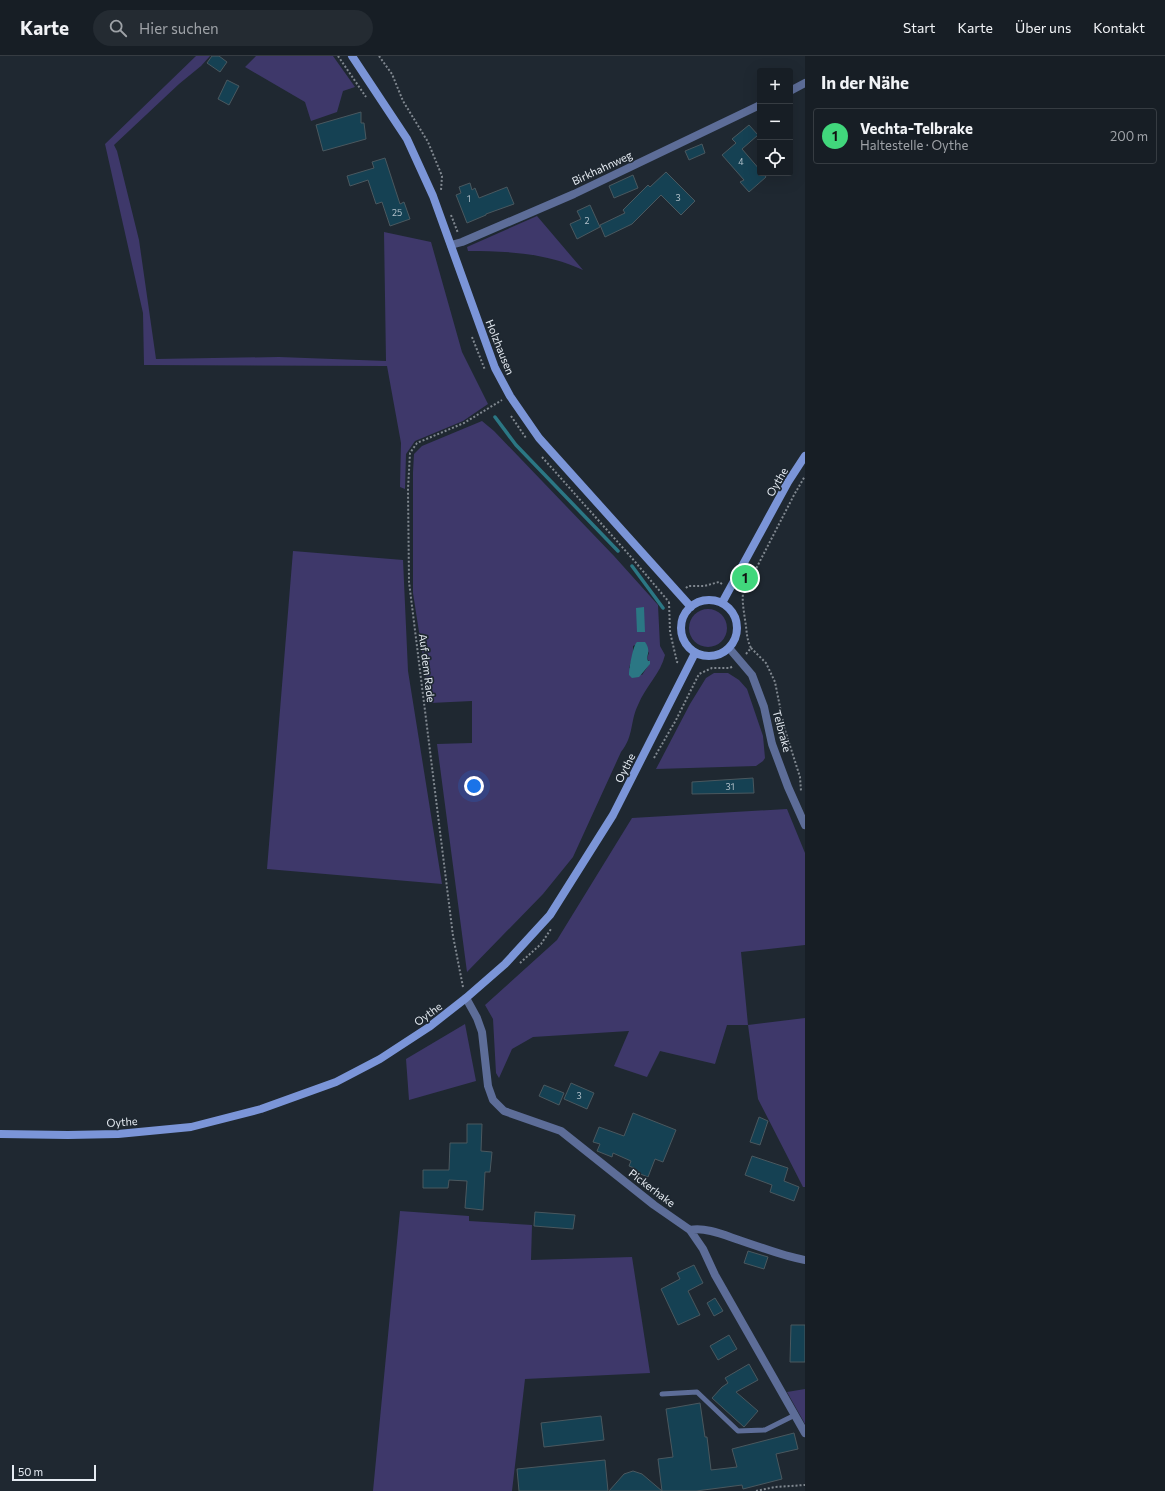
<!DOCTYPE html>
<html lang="de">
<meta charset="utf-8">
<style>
body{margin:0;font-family:Commissioner,sans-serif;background:#242b32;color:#f1f3f6}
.controls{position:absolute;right:12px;top:12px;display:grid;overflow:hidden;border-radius:4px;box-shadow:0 4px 16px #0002}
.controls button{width:36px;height:36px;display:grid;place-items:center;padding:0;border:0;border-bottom:1px solid #363c42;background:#171e25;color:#f1f3f6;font:20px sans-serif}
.scale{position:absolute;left:12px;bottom:10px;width:84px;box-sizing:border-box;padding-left:4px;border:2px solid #e5ebf2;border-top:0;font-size:11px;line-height:14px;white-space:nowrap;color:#e5ebf2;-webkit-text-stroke:3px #1f2831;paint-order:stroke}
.you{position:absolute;left:474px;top:730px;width:14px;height:14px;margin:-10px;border:3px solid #fff;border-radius:50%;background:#1a73e8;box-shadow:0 0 0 6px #1a73e833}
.badge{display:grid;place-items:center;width:26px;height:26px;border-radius:50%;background:#41d77c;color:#111;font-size:13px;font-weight:700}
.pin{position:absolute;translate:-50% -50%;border:2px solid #fff;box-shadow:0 1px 4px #0006}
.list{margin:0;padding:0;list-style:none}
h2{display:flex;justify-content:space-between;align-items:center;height:52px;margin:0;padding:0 16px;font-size:17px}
h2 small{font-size:13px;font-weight:400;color:#9ea2a7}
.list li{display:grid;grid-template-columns:26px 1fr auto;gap:12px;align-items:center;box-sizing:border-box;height:56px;margin:0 8px 8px;padding:0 8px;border:1px solid #363c42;border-radius:4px}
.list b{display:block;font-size:15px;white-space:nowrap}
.list p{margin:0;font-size:13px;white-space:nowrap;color:#9ea2a7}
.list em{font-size:13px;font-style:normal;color:#9ea2a7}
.icon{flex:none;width:22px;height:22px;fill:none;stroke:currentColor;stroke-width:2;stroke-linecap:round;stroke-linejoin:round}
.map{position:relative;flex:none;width:805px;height:1435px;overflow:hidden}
header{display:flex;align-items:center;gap:24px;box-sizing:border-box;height:56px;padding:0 20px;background:#171e25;border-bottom:1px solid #363c42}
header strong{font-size:19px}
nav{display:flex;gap:22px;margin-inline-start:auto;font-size:14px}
.search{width:280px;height:36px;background:#242b32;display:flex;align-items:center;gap:10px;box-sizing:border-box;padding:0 14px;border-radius:22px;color:#9ea2a7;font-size:15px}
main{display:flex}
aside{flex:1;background:#171e25}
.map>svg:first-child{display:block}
.green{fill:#3e386a;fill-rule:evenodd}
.water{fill:#2b7784}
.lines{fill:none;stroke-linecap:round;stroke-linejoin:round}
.stream{stroke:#2b7784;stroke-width:3.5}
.building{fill:#154153;stroke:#4a585f}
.path{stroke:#808890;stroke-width:2;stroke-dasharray:2 2;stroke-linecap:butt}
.service{stroke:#5d6d98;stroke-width:5}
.minor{stroke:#5d6d98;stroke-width:8}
.tertiary{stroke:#5d6d98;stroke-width:8}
.secondary{stroke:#7b95d8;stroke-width:8}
.labels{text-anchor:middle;stroke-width:3.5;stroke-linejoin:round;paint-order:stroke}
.number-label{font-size:9px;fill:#b1c0ca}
.street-label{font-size:11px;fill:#e5ebf2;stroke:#1f2831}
</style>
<header>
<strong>Karte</strong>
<div class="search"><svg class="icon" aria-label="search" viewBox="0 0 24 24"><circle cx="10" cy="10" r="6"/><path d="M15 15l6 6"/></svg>Hier suchen</div>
<nav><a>Start</a><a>Karte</a><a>Über uns</a><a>Kontakt</a></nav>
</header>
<main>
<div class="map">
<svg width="805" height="1435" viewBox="0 0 805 1435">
<rect width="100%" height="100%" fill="#1f2831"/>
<path class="green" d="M 196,0 L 210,0 L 201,10 L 179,28 L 114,89 L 117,95 L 139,184 L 156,303 L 279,301 L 386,305 L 384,176 L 431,186 L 462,296 L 488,348 L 463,365 L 415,385 L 406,398 L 405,433 L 400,431 L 401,387 L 387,310 L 144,309 L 143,257 L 105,88 Z
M 256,0 L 333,0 L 355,31 L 343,35 L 337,56 L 311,65 L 305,46 L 245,11 Z
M 537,160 L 583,214 C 546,197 509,195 468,195 L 467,191 Z
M 482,365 L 494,375 L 614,500 L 658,549 L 660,590 L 665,599 C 661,617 645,631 638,649 C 630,665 634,680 621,696 L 573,801 L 543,838 L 467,916 L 437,688 L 472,687 L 472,645 L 430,647 L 413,537 L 413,416 L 414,398 L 422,390 ZM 642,586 L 649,597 L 647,602 L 650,607 L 642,619 L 629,612 L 633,600 L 633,590 Z
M 293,495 L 403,504 L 408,615 L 442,828 L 267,813 Z
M689 572a19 19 0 1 1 38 0a19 19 0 1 1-38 0Z
M 714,617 L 728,617 L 739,624 L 747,633 L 763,680 L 765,702 L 763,705 L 756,710 L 656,713 L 690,648 L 706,622 Z
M 787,753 L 805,797 L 805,889 L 741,896 L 748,969 L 805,962 L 805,1131 L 803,1131 L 758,1043 L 748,969 L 727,969 L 715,1008 L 660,995 L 647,1021 L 614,1010 L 629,975 L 533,981 L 512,993 L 499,1022 L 496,1017 L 493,963 L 485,949 L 557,884 L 632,762 Z
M 465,968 L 476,1025 L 409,1044 L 406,1003 Z
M 400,1155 L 469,1160 L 469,1165 L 532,1169 L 531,1204 L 632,1201 L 650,1317 L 525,1323 L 512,1435 L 373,1435 Z
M 805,1333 L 805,1368 L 787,1336 Z"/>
<path class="water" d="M 644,551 L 645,576 L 637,576 L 636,552 Z
M 637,586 L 645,586 C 649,592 649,595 647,602 L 648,605 L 650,605 L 650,608 L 639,621 L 632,622 L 629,619 C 629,613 633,589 637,586 Z"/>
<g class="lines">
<path class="stream" d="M 495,361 L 516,389 L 618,495
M 632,510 L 663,552"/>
</g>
<path class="building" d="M 212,0 L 219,0 L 227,6 L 220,16 L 207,7 Z
M 227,24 L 239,30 L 229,49 L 218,43 Z
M 361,56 L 361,67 L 364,67 L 366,83 L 323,95 L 316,69 Z
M 749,69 L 758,79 L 742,93 L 760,114 L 760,117 L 763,117 L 766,121 L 749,136 L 740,126 L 744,124 L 722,99 L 736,87 L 732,83 Z
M 702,88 L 705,97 L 689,104 L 685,95 Z
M 385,102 L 400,148 L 404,146 L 410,163 L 390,170 L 382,146 L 376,148 L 368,124 L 350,130 L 347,120 L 374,112 L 372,106 Z
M 666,116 L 695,145 L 681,159 L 661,139 L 632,168 L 605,181 L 600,169 L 625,157 L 623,154 L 648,129 L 650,131 Z
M 633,119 L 638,132 L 614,142 L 609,130 Z
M 470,127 L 472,134 L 475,132 L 479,142 L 507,131 L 514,148 L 486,158 L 486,159 L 467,167 L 456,139 L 461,137 L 459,131 Z
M 590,149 L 600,171 L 577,183 L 570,168 L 581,163 L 577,155 Z
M 753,722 L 754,737 L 692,738 L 692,726 Z
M 571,1027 L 594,1037 L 587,1053 L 564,1043 Z
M 544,1029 L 564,1037 L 559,1049 L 539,1040 Z
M 633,1057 L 676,1074 L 663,1106 L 655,1103 L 648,1121 L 633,1115 L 634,1112 L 629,1110 L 631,1105 L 613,1097 L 612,1101 L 597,1095 L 600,1088 L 593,1086 L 599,1071 L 624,1080 Z
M 759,1061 L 768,1065 L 760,1089 L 750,1086 Z
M 467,1068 L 482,1068 L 481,1095 L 492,1096 L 490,1116 L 485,1116 L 483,1154 L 465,1152 L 467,1125 L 449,1124 L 448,1132 L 423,1132 L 423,1114 L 449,1114 L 450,1087 L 467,1087 Z
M 752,1100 L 788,1112 L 784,1125 L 799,1131 L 794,1145 L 770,1136 L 772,1129 L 745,1119 Z
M 535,1156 L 575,1159 L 573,1173 L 534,1170 Z
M 748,1195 L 768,1201 L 764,1213 L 744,1207 Z
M 694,1209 L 703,1227 L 688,1235 L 700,1259 L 678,1269 L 661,1233 L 680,1223 L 677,1217 Z
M 715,1242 L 723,1255 L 714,1260 L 707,1247 Z
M 791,1269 L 805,1269 L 805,1306 L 790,1306 Z
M 729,1279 L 737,1293 L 718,1304 L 710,1290 Z
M 749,1308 L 758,1324 L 736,1336 L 758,1355 L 744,1371 L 712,1342 L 722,1331 L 728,1327 L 725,1322 Z
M 700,1347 L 705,1381 L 707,1381 L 711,1414 L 737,1411 L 732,1393 L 794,1377 L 798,1393 L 776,1398 L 782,1423 L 743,1433 L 742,1429 L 696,1435 L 662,1435 L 658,1403 L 673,1401 L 666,1353 Z
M 601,1360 L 604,1384 L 544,1391 L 541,1367 Z
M 605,1404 L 608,1435 L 519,1435 L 517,1413 Z
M 633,1415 L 642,1418 L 662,1435 L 609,1435 L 624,1418 Z"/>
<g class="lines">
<path class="path" d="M 338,0 L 366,41
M 379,0 L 392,18 L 403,45 L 428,86 L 442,120 L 441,134
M 451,159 L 458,177
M 472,281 L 485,314
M 511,360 L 526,382
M 542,401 L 631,501 L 669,546
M 686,532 L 688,530 L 704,530 L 719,526 L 722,528
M 669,546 L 670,576 L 677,606 L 680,607
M 751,592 L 766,607 L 775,626 L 784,671 L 800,721 L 801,735
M 746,598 L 751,592 C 746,582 747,574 745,564 C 744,555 742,547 743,538 L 794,439 L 805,420
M 654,702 L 676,664 L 699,618 L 712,612 L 730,612 L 733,610
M 520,907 L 541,888 L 551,873
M 463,931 L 453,880 L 409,526 L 408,433 L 410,397 L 417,387 L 464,367 L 502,344
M 756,1435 L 775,1431 L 805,1429"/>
<path class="service" d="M 662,1338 L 697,1336 L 738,1375 L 765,1374 L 795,1359"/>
<path class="minor" d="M 790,35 L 805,27
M 451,189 L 462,186 L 574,138 L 760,49
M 466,942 L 477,962 L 482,976 L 488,1030 L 493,1044 L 504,1055 L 561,1075 L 654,1149 L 690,1174 L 703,1193 L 715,1219 L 805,1377
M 690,1174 C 706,1171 724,1179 739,1184 C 761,1191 782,1200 805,1204"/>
<path class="tertiary" d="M 729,592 L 752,619 L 764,651 L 772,688 L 788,731 L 805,769"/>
<path class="secondary" d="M 352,0 L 407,83 L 433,140 L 495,312 L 510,340 L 539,382 L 691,551
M681 572a28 28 0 1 1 56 0a28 28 0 1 1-56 0Z
M 722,547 L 788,426 L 805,400
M 0,1078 L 68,1079 L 118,1078 L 191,1071 L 261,1053 L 336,1026 L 380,1003 L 429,971 L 466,942 L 505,908 L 550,859 L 613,759 L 695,597"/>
</g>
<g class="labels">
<g class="number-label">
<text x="741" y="109">4</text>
<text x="678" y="145">3</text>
<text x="469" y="146">1</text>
<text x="397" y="160">25</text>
<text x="587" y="168">2</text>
<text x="730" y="734">31</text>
<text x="579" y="1043">3</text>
</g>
<g class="street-label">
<text transform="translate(602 112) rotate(-25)" y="4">Birkhahnweg</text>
<text transform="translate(500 291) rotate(68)" y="4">Holzhausen</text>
<text transform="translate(777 426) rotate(-60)" y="4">Oythe</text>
<text transform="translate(427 612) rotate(83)" y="4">Auf dem Rade</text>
<text transform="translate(782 675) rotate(75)" y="4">Telbrake</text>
<text transform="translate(625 712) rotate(-63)" y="4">Oythe</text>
<text transform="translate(428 958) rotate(-36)" y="4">Oythe</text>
<text transform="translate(122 1066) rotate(-4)" y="4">Oythe</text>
<text transform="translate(652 1132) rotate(37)" y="4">Pickerhake</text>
</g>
</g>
</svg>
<div class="controls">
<button>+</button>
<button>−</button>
<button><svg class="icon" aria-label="locate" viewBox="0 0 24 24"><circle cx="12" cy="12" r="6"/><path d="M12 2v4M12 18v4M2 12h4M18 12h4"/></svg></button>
</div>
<div class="scale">50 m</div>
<div class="you"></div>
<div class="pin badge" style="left:745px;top:522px">1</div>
</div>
<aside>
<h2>In der Nähe<small></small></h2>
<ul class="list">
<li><span class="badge">1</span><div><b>Vechta-Telbrake</b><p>Haltestelle · Oythe</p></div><em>200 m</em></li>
</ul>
</aside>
</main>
